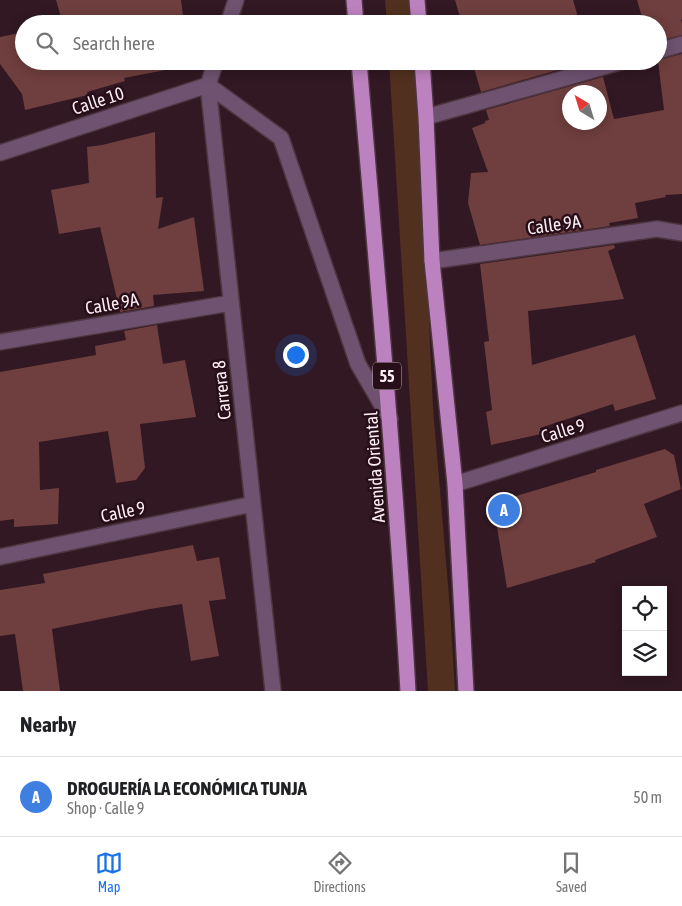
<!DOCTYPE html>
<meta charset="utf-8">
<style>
body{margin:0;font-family:"Asap Condensed",sans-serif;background:#f2f2f2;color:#202124}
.controls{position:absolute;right:15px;bottom:15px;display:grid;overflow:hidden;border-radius:0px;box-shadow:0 2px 12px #0003}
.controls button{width:45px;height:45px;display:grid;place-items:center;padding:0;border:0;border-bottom:1px solid #e0e0e0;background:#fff;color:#202124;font:25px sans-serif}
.compass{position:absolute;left:562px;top:85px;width:45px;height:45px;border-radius:50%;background:#fff;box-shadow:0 2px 12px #0003;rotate:322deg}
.you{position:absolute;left:295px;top:354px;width:18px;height:18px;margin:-12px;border:4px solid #fff;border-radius:50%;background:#1a73e8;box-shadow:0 0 0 8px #1a73e833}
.badge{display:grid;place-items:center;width:32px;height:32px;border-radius:50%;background:#1a73e8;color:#fff;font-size:16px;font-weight:700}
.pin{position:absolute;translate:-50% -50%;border:2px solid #fff;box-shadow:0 1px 5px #0006}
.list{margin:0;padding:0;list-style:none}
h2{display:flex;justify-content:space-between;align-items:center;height:65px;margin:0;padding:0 20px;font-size:21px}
h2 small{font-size:16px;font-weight:400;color:#757577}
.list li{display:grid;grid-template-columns:32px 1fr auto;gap:15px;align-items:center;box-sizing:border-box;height:80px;padding:0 20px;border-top:1px solid #e0e0e0}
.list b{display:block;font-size:19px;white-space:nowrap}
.list p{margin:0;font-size:16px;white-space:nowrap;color:#757577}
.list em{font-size:16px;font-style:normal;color:#757577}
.icon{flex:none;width:28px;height:28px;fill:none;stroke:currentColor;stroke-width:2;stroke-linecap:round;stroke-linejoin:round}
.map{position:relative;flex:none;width:682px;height:691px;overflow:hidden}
.search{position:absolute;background:#fff;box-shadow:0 2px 12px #0003;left:15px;right:15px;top:15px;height:55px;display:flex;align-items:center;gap:12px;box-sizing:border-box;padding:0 18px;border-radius:28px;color:#757577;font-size:19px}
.sheet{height:145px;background:#fff}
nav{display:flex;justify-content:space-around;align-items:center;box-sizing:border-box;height:70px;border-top:1px solid #e0e0e0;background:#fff;font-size:14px;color:#757577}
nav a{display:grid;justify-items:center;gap:2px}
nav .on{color:#1a73e8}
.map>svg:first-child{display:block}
.green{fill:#51301f}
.building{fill:#6f3e3e;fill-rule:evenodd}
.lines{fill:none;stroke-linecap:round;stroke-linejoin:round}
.minor-casing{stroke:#4e3640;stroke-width:18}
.major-casing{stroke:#4e3640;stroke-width:18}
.minor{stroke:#6e5270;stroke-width:15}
.major{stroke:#bc82bf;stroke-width:15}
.labels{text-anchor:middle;stroke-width:5;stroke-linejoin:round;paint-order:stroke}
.shield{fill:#270e19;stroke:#bdabb2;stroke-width:1}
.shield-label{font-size:16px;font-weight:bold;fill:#fdeef4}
.street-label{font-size:18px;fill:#fdeef4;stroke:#270e19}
</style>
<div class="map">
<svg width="682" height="691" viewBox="0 0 682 691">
<rect width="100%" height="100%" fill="#311823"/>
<path class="green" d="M 385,0 L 414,0 L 415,24 L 387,24 Z
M 389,61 L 417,61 L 433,408 L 450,609 L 455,691 L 428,691 Z"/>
<path class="building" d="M 56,0 L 181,0 L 184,24 L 63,24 Z
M 455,0 L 573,0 L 580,24 L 462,24 Z
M 637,0 L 682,0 L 682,19 L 681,20 L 682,23 L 682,35 L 658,41 L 658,24 L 644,24 Z
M 24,32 L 24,61 L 190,61 L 191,65 L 124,78 L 125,81 L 87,92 L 88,95 L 25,110 L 22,94 L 0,64 L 0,37 Z
M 682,54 L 682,194 L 665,195 L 666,197 L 635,203 L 638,218 L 609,223 L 610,226 L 480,245 L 468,203 L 471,173 L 488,172 L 472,128 L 485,123 L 485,121 L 489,120 L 486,110 L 603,77 L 614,119 L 664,110 L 658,61 L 658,60 ZM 570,92 L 600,92 L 600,122 L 570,122 Z
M 472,61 L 589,61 L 481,92 Z
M 155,132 L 156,198 L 163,197 L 158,229 L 194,217 L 204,291 L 153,295 L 154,306 L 120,312 L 100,227 L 59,234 L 51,190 L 89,183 L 87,147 L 102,145 Z
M 614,245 L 615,248 L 608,251 L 624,299 L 528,311 L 532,365 L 635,335 L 656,399 L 615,411 L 613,404 L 540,428 L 541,434 L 491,445 L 486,412 L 492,410 L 484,342 L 489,341 L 480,264 Z
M 157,325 L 163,364 L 185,360 L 196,417 L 140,424 L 145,468 L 136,480 L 116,483 L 108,431 L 39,442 L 40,490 L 59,488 L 58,524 L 14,527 L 14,519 L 0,521 L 0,372 L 96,355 L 95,346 L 126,340 L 124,331 Z
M 665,449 L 674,455 L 681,489 L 644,504 L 657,537 L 595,560 L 596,562 L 507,588 L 493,503 L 596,472 L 596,470 Z
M 193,545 L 197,561 L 219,557 L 226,599 L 209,601 L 219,656 L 191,661 L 182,604 L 150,609 L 52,629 L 60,691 L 23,691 L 15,634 L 0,636 L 0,590 L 45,583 L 43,574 Z"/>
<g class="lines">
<defs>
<path id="minor" d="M 228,24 L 236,0
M 658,51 L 682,44
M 216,61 L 208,85 L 273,691
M 208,85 L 281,138 L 358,364 L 390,419
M 426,117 L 569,77 L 623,61
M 0,153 L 208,85
M 432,261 L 657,229 L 682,233
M 0,342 L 231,303
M 455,484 L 682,413
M 0,557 L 253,504"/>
<path id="major" d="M 354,0 L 356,24
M 417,0 L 419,24
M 359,61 C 377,271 396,481 408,691
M 422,61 L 426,117 L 432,261 L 455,484 L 466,691"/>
</defs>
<use href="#minor" class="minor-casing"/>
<use href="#major" class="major-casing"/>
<use href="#minor" class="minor"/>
<use href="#major" class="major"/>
</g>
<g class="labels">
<rect class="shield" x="373" y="362.5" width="28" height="27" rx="4"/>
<g class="shield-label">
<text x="387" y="382">55</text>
</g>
<g class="street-label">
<text transform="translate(98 101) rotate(-18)" y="6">Calle 10</text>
<text transform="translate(554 225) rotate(-8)" y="6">Calle 9A</text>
<text transform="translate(112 304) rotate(-10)" y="6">Calle 9A</text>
<text transform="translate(222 390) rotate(-96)" y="6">Carrera 8</text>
<text transform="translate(563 431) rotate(-17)" y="6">Calle 9</text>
<text transform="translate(375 467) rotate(-94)" y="6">Avenida Oriental</text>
<text transform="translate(123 512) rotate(-12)" y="6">Calle 9</text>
</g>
</g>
</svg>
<div class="controls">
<button><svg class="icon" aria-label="locate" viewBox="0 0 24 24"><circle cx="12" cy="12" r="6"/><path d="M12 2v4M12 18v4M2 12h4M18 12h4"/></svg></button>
<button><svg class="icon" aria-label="layers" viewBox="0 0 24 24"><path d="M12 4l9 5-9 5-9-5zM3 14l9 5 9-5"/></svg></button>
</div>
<svg class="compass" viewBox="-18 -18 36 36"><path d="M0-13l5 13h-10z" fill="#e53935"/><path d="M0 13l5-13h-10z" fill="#757577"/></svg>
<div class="you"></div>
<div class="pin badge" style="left:504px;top:510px;background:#3f7fe0">A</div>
<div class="search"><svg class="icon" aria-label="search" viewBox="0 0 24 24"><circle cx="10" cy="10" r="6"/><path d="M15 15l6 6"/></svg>Search here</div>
</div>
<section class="sheet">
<h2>Nearby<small></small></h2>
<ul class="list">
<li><span class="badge" style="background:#3f7fe0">A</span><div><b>DROGUERÍA LA ECONÓMICA TUNJA</b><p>Shop · Calle 9</p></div><em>50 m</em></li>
</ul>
</section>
<nav>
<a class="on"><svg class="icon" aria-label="map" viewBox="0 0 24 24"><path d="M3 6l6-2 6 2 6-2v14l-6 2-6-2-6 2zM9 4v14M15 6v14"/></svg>Map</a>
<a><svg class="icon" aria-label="directions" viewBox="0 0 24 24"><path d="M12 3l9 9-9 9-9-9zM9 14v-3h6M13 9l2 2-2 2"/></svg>Directions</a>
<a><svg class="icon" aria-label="saved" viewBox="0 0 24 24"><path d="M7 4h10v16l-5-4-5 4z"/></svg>Saved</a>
</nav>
